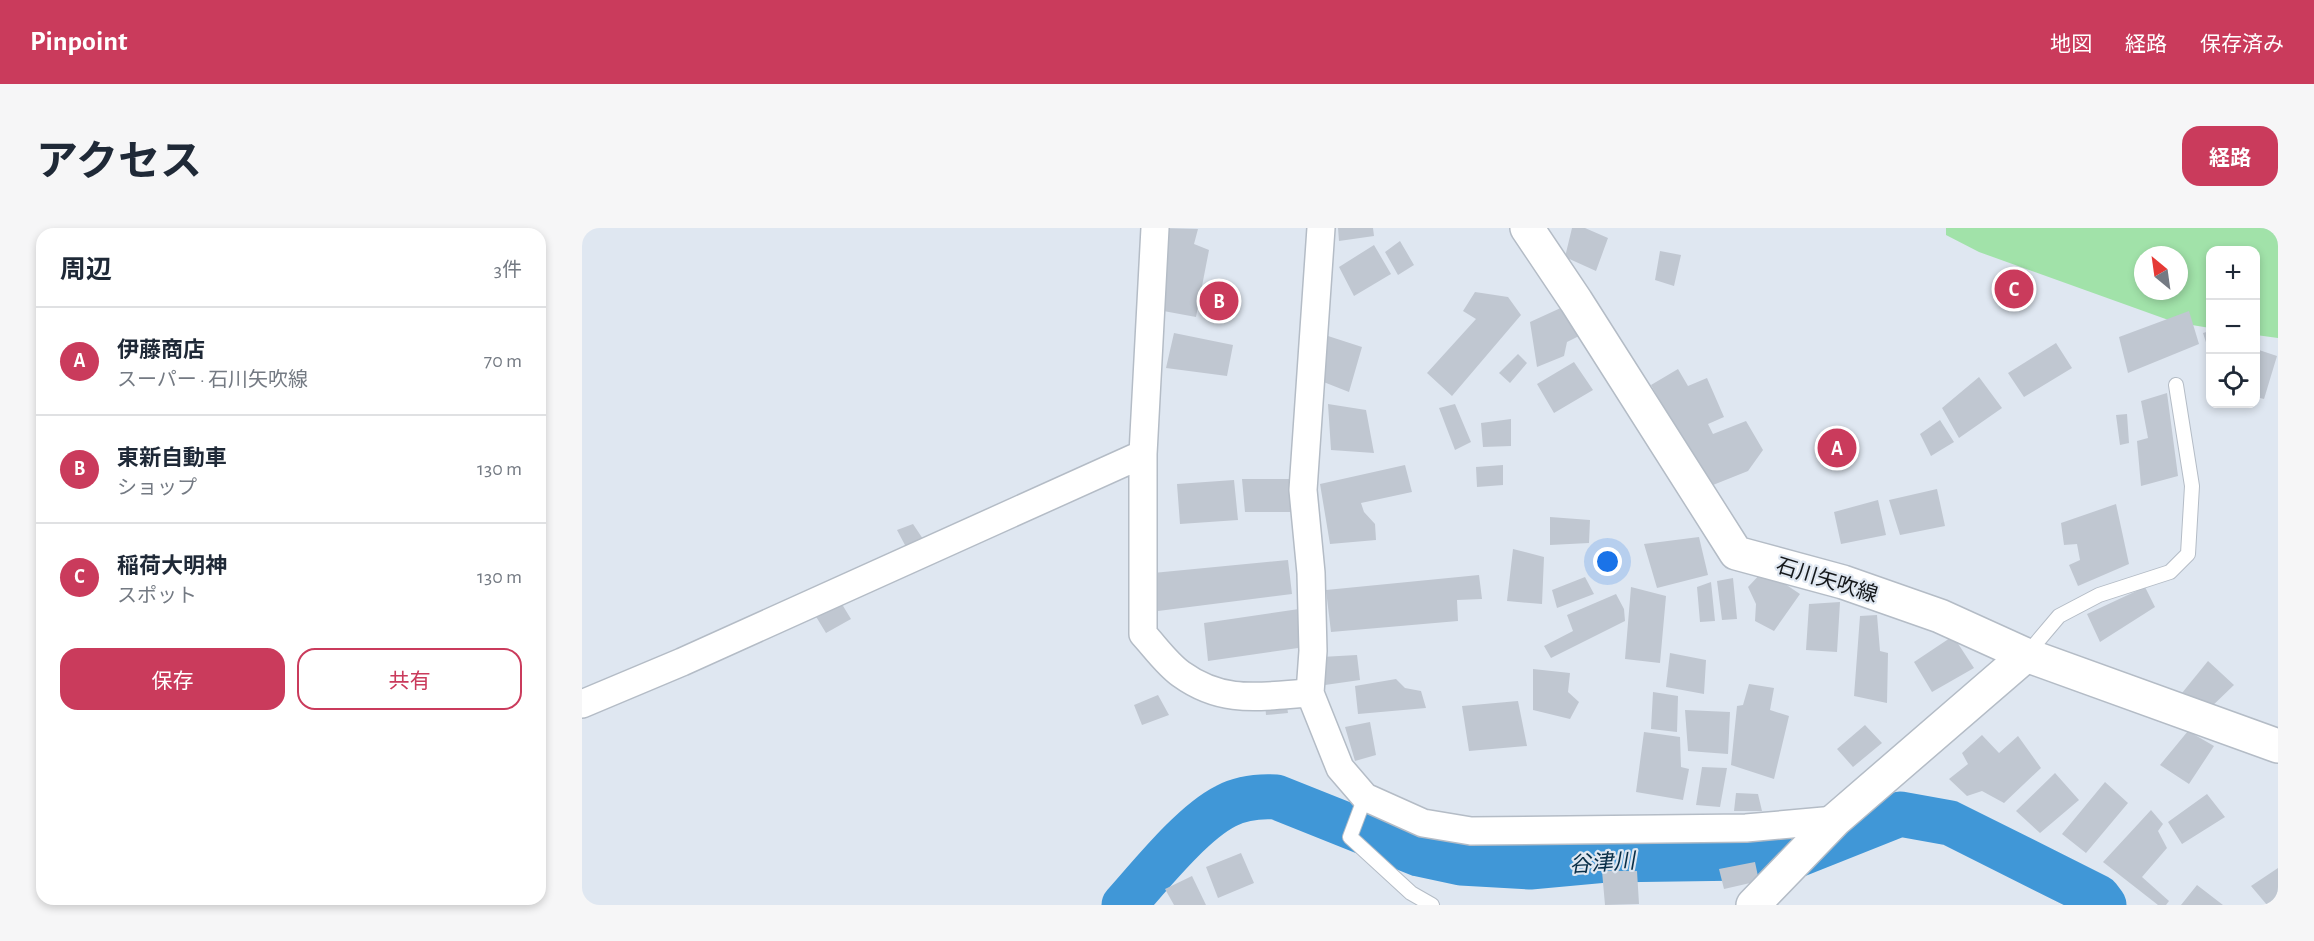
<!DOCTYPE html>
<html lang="ja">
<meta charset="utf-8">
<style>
body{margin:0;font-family:"Alegreya Sans","Noto Sans JP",sans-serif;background:#f6f6f7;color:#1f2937}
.controls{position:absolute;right:18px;top:18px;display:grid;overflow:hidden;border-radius:12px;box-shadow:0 3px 9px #0003}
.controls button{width:54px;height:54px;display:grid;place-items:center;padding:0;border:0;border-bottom:2px solid #e0e1e3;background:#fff;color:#1f2937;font:30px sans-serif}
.compass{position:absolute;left:1552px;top:18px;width:54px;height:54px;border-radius:50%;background:#fff;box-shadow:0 3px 9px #0003;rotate:331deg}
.you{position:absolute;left:1026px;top:334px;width:21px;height:21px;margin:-15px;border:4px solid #fff;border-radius:50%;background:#1a73e8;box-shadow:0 0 0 9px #1a73e833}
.badge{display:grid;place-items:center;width:39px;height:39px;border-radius:50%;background:#ca3b5c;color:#fff;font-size:20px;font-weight:700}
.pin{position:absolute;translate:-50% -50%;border:3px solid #fff;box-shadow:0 2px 6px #0006}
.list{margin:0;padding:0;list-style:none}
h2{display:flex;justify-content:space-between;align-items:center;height:78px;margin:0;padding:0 24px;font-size:26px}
h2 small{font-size:20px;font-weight:400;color:#747a83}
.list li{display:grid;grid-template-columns:39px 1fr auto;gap:18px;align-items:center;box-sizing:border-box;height:108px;padding:0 24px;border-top:2px solid #e0e1e3}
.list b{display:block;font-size:22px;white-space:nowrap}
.list p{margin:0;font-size:20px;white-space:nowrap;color:#747a83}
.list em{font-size:20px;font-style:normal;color:#747a83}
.actions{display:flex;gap:12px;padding:18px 24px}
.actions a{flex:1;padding:14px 0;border:2px solid #ca3b5c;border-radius:18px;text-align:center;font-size:21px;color:#ca3b5c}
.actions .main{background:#ca3b5c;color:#fff}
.icon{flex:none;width:33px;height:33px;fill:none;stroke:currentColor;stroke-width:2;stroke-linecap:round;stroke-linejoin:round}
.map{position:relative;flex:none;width:1696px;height:677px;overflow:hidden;border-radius:18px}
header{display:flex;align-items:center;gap:36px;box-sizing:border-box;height:84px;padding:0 30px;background:#ca3b5c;color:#fff}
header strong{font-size:28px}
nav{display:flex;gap:33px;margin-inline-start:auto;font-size:21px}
.intro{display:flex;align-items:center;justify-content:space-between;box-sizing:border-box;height:144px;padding:0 36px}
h1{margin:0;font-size:42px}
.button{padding:15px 27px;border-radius:18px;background:#ca3b5c;color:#fff;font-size:21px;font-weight:700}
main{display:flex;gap:36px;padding:0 36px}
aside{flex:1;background:#fff;border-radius:18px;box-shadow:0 3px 9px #0003}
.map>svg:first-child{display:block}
.green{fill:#a1e2a9;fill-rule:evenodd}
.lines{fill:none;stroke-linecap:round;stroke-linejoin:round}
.river{stroke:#4097d7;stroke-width:45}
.building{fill:#c0c7d1}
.service-casing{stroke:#b4bcc6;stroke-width:16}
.minor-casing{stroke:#b4bcc6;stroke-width:30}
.tertiary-casing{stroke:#b4bcc6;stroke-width:36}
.secondary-casing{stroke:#b4bcc6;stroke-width:36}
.service{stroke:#fff;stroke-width:14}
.minor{stroke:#fff;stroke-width:27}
.tertiary{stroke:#fff;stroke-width:33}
.secondary{stroke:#fff;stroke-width:33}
.labels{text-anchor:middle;stroke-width:4.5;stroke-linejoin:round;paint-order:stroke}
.street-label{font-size:21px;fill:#14171a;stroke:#dfe7f1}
.water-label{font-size:22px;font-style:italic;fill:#082e47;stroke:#dfe7f1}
</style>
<header>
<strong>Pinpoint</strong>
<nav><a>地図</a><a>経路</a><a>保存済み</a></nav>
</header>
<div class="intro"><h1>アクセス</h1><a class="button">経路</a></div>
<main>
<aside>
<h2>周辺<small>3件</small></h2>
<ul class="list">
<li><span class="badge">A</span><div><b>伊藤商店</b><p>スーパー · 石川矢吹線</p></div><em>70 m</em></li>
<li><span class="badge">B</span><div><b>東新自動車</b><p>ショップ</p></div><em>130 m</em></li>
<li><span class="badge">C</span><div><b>稲荷大明神</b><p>スポット</p></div><em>130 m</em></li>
</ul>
<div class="actions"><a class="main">保存</a><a>共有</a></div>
</aside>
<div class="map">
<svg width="1696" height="677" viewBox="0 0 1696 677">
<rect width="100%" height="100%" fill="#dfe7f1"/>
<path class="green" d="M 1364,0 L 1696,0 L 1696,110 L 1674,107 L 1674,22 L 1628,22 L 1628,100 L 1592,94 L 1397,24 L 1364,7 ZM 1561,27 L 1597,27 L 1597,63 L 1561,63 Z"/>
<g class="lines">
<path class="river" d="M 542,677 C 568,648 610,595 644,578 C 659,570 677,568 694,569 L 837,626 L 879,635 L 948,639 L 1024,632 L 1165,630 L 1215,627 L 1318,586 L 1368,595 L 1516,669 L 1522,677"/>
</g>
<path class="building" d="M 579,0 L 616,1 L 612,16 L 627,22 L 614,89 L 576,82 Z
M 756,0 L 791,0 L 792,8 L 757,13 Z
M 990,0 L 1003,0 L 1026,10 L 1014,43 L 983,29 Z
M 818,13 L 832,37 L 816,47 L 803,24 Z
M 792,17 L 809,46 L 772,68 L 757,39 Z
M 1078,23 L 1099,27 L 1092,58 L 1073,52 Z
M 893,64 L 926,69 L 939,87 L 870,168 L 845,145 L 894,91 L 881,83 Z
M 983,78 L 999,107 L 985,114 L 982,128 L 955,139 L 948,94 Z
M 1607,83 L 1617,116 L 1546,145 L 1537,109 Z
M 1628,103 L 1628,127 L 1621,105 Z
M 592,105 L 651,117 L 645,148 L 584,140 Z
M 746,108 L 780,119 L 767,164 L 739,153 Z
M 1474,115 L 1490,140 L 1442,169 L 1426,145 Z
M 1674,121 L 1695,128 L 1682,171 L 1674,169 Z
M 936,126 L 945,135 L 928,155 L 917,145 Z
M 992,134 L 1011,162 L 972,185 L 955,156 Z
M 1096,141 L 1106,158 L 1125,150 L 1142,189 L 1126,196 L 1131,206 L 1164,193 L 1181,222 L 1166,243 L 1126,259 L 1069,157 Z
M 1397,149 L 1420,180 L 1377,210 L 1360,180 Z
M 1585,165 L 1596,248 L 1559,258 L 1555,213 L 1566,210 L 1559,173 Z
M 746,176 L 784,182 L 792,225 L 749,222 Z
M 873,176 L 889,214 L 873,222 L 857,180 Z
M 1545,186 L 1547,215 L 1538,217 L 1534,187 Z
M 929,191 L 929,218 L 901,219 L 899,195 Z
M 1358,192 L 1372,214 L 1349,228 L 1338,206 Z
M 823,237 L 830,264 L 779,275 L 782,284 L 793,296 L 794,312 L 748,316 L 738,256 Z
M 921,237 L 921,257 L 895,259 L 894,239 Z
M 660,251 L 710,251 L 712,284 L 663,284 Z
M 652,252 L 656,292 L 598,296 L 595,256 Z
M 1355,261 L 1363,298 L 1318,307 L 1307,272 Z
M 1296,272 L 1304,307 L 1259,316 L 1252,284 Z
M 1534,276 L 1547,336 L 1496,358 L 1487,337 L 1498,332 L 1495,316 L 1482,317 L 1479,295 Z
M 968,289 L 1008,292 L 1007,315 L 968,317 Z
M 331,296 L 341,311 L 324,319 L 315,302 Z
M 1117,309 L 1126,347 L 1075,360 L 1062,316 Z
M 931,321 L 962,329 L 960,376 L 925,373 Z
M 706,332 L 710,366 L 576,383 L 571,345 Z
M 1182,342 L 1218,366 L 1192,403 L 1173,393 L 1174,376 L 1166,359 Z
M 897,347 L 900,371 L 875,372 L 876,393 L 749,404 L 744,362 Z
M 1003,349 L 1012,366 L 975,380 L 970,362 Z
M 1151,350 L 1155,391 L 1140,392 L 1135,353 Z
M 1129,354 L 1133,393 L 1118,394 L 1115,359 Z
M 1049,359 L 1084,368 L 1078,435 L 1043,431 Z
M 1563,359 L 1573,379 L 1518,414 L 1505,386 Z
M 1034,366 L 1042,381 L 1043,393 L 969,430 L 962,418 L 991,403 L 985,387 Z
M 258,373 L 269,391 L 244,405 L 233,387 Z
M 1258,374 L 1255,424 L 1224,422 L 1227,376 Z
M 717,381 L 723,419 L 626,433 L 622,395 Z
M 1295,387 L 1298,423 L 1306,425 L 1305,475 L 1272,468 L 1278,388 Z
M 1371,408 L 1392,440 L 1350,464 L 1332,434 Z
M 1088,425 L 1124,432 L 1122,466 L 1084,459 Z
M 775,427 L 778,452 L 743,457 L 739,429 Z
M 1626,433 L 1652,457 L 1626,482 L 1600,465 Z
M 951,441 L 988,445 L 986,464 L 997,474 L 988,491 L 951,482 Z
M 814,451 L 823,460 L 839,463 L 844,480 L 776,486 L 773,458 Z
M 1167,456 L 1192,460 L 1188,482 L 1207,488 L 1192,551 L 1149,537 L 1155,478 L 1161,477 Z
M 1071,464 L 1096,468 L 1095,504 L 1069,501 Z
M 576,467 L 587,487 L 560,497 L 552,477 Z
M 704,472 L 706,485 L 684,487 L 683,475 Z
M 936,473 L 945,518 L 887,523 L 880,478 Z
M 1103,482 L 1148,484 L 1146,526 L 1106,523 Z
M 788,494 L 794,527 L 773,533 L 763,499 Z
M 1283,497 L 1300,515 L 1271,539 L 1255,521 Z
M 1606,503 L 1632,518 L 1607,556 L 1578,537 Z
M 1062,504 L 1098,509 L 1099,539 L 1107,541 L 1101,572 L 1054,564 Z
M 1400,507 L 1417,525 L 1436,508 L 1459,540 L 1422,575 L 1400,563 L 1385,568 L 1367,551 L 1386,536 L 1380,525 Z
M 1120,539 L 1145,540 L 1138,579 L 1114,577 Z
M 1473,545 L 1497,572 L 1458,605 L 1434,583 Z
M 1523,554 L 1546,575 L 1504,625 L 1480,606 Z
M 1154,565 L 1176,566 L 1180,583 L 1152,583 Z
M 1625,566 L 1643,589 L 1600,616 L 1586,594 Z
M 1569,582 L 1581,596 L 1576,603 L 1585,620 L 1560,649 L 1587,673 L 1584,677 L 1576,677 L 1521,634 Z
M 659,625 L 672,655 L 636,670 L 624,639 Z
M 1173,634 L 1177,653 L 1142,661 L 1137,641 Z
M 1696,640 L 1696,677 L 1685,677 L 1669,658 Z
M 1020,643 L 1055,643 L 1057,676 L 1023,677 Z
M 610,648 L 624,677 L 592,677 L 583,661 Z
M 1615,657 L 1641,677 L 1599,677 Z"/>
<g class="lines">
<defs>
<path id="service" d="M 1444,427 L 1477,388 L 1517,367 L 1588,344 L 1606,326 L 1610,258 L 1594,157
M 783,569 L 768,609 L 829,665 L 850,677"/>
<path id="minor" d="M 573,0 L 561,226 L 561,406 C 573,419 585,436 599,446 C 642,477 679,468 728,465
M 739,0 L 721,262 L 729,345 L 731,423 L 728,465 L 758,540 L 783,569 L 841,595 L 889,603 L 1164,600 L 1253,592
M 0,476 L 100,434 L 561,226"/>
<path id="tertiary" d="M 1171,677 L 1253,592 L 1444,427"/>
<path id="secondary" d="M 945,0 L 994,73 L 1154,325 L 1261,354 L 1358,388 L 1444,427 L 1696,518"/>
</defs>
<use href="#service" class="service-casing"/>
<use href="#minor" class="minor-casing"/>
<use href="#tertiary" class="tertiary-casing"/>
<use href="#secondary" class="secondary-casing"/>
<use href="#service" class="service"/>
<use href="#minor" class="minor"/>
<use href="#tertiary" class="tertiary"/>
<use href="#secondary" class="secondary"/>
</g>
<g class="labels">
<g class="street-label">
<text transform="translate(1245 352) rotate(17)" y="7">石川矢吹線</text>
</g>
<g class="water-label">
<text transform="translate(1020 634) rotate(-4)" y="8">谷津川</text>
</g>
</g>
</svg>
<div class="controls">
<button>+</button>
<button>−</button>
<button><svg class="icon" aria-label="locate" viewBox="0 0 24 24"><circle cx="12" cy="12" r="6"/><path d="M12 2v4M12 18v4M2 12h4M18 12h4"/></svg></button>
</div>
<svg class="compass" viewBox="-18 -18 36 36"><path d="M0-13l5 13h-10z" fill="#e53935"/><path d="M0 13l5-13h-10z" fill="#747a83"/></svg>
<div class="you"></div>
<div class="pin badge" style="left:1255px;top:220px">A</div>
<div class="pin badge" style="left:637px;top:73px">B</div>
<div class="pin badge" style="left:1432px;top:61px">C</div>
</div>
</main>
